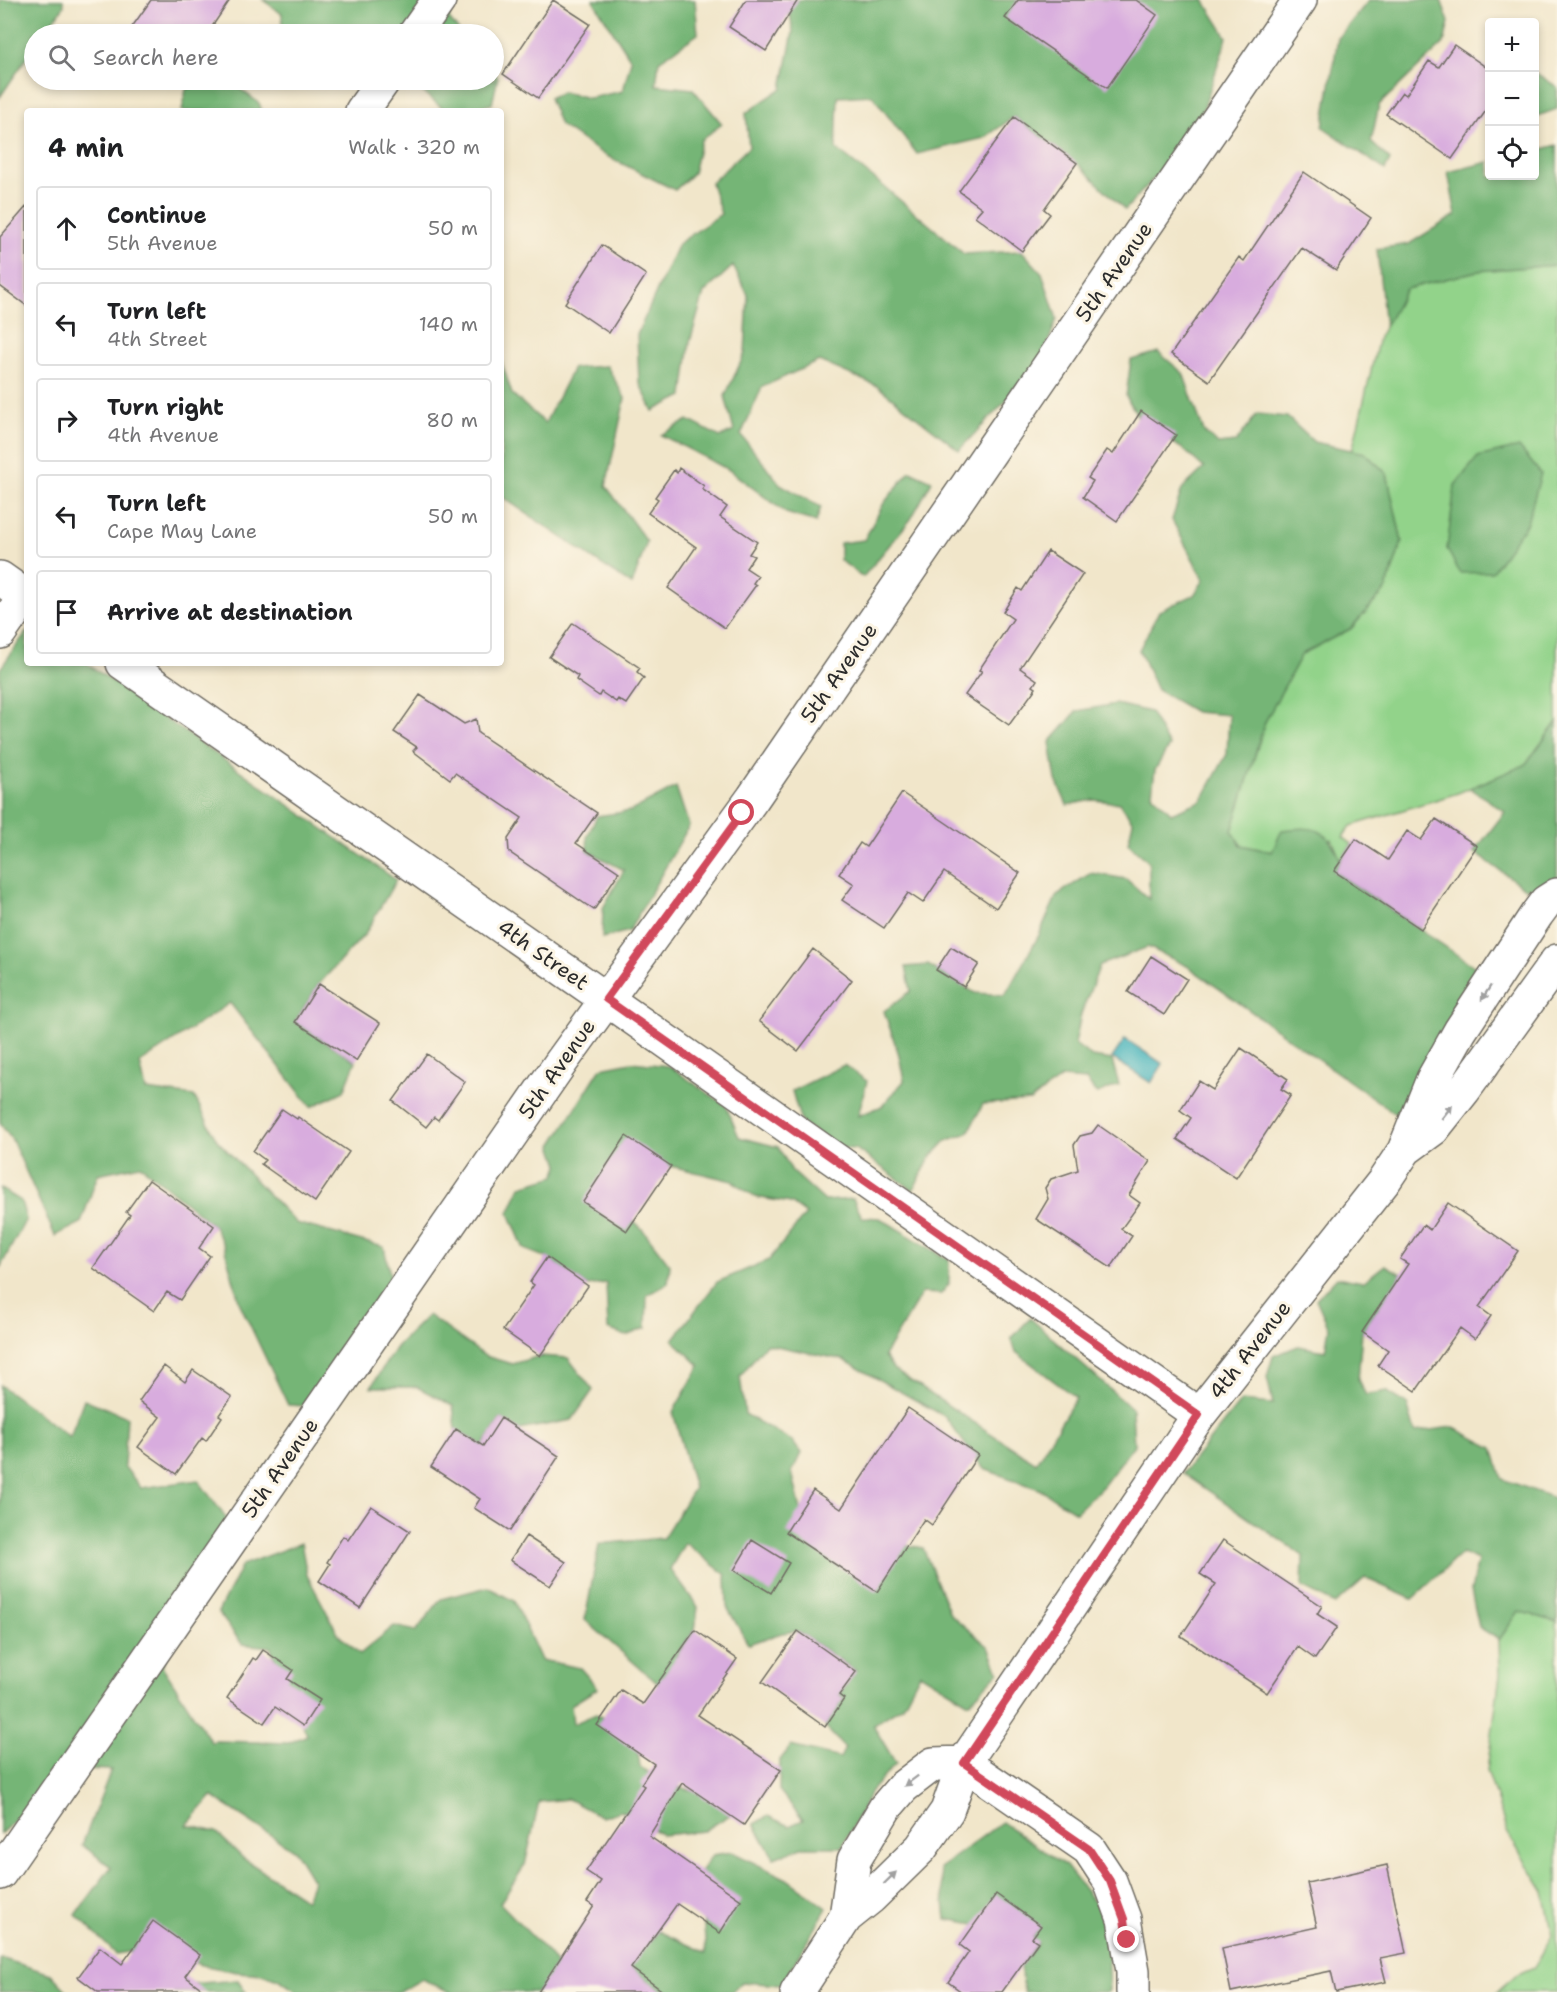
<!DOCTYPE html>
<meta charset="utf-8">
<style>
body{margin:0;font-family:"Shantell Sans",sans-serif;background:#f2f2f2;color:#202124}
.controls{position:absolute;right:18px;top:18px;display:grid;overflow:hidden;border-radius:6px;box-shadow:0 3px 9px #0003}
.controls button{width:54px;height:54px;display:grid;place-items:center;padding:0;border:0;border-bottom:2px solid #e0e0e0;background:#fff;color:#202124;font:30px sans-serif}
.stop{position:absolute;width:18px;height:18px;margin:-14px;border:4px solid #d1495b;border-radius:50%;background:#fff}
.stop.end{background:#d1495b;border-color:#fff;box-shadow:0 2px 6px #0008}
.list{margin:0;padding:0;list-style:none}
h2{display:flex;justify-content:space-between;align-items:center;height:78px;margin:0;padding:0 24px;font-size:26px}
h2 small{font-size:20px;font-weight:400;color:#757577}
.list li{display:grid;grid-template-columns:39px 1fr auto;gap:18px;align-items:center;box-sizing:border-box;height:84px;margin:0 12px 12px;padding:0 12px;border:2px solid #e0e0e0;border-radius:6px}
.list b{display:block;font-size:22px;white-space:nowrap}
.list p{margin:0;font-size:20px;white-space:nowrap;color:#757577}
.list em{font-size:20px;font-style:normal;color:#757577}
.icon{flex:none;width:33px;height:33px;fill:none;stroke:currentColor;stroke-width:2;stroke-linecap:round;stroke-linejoin:round}
.map{position:relative;flex:none;width:1557px;height:1992px;overflow:hidden}
.search{position:absolute;background:#fff;box-shadow:0 3px 9px #0003;left:24px;top:24px;width:480px;height:66px;display:flex;align-items:center;gap:15px;box-sizing:border-box;padding:0 21px;border-radius:33px;color:#757577;font-size:22px}
.panel{position:absolute;background:#fff;box-shadow:0 3px 9px #0003;left:24px;top:108px;width:480px;height:558px;border-radius:6px}
.map>svg:first-child{display:block}
.green{fill:#92d38a;stroke:#5e7f5a;stroke-width:1.5}
.forest{fill:#75b576;stroke:#507050;stroke-width:1.5;fill-rule:evenodd}
.water{fill:#44b4bc;stroke:#387074;stroke-width:1.5}
.building{fill:#d8acde}
.lines{fill:none;stroke-linecap:round;stroke-linejoin:round}
.minor-casing{stroke:#706c63;stroke-width:36}
.minor{stroke:#fff;stroke-width:33}
.oneway{fill:#a0a0a0}
.route{stroke:#d1495b;stroke-width:8}
.labels{text-anchor:middle;stroke-width:6;stroke-linejoin:round;paint-order:stroke}
.street-label{font-size:21px;fill:#2b2b2b;stroke:#fcf5e5}
</style>
<div class="map">
<svg width="1557" height="1992" viewBox="0 0 1557 1992">
<rect width="100%" height="100%" fill="#fcf5e5"/>
<filter id="ink" filterUnits="userSpaceOnUse"><feTurbulence type="fractalNoise" baseFrequency=".0167" numOctaves="2"/><feDisplacementMap in="SourceGraphic" scale="12" xChannelSelector="R" yChannelSelector="G"/><feConvolveMatrix kernelMatrix="1 2 1 2 8 2 1 2 1" color-interpolation-filters="sRGB"/></filter>
<filter id="wash" filterUnits="userSpaceOnUse"><feTurbulence type="fractalNoise" baseFrequency=".008" numOctaves="4" result="noise"/><feDisplacementMap in="SourceGraphic" scale="24" xChannelSelector="R" yChannelSelector="G"/><feGaussianBlur stdDeviation="1.35" result="paint"/><feColorMatrix in="noise" values="0 0 0 0 0 0 0 0 0 0 0 0 0 0 0 0 0 1.4 0 .05"/><feComposite in="paint" operator="in"/></filter>
<g filter="url(#wash)">
<rect width="100%" height="100%" fill="#f1e6ca"/>
<path class="green" d="M 1557,265 L 1557,722 L 1525,765 L 1458,793 L 1351,826 L 1343,837 L 1352,844 L 1341,861 L 1332,839 L 1272,852 L 1241,845 L 1232,831 L 1265,722 L 1302,654 L 1351,629 L 1386,589 L 1402,542 L 1387,474 L 1365,453 L 1352,451 L 1379,337 L 1406,289 L 1477,271 Z
M 1519,1611 L 1557,1622 L 1557,1992 L 1496,1992 L 1516,1975 L 1534,1967 L 1553,1935 L 1544,1892 L 1507,1832 L 1487,1770 L 1500,1675 L 1499,1640 Z"/>
<path class="forest" d="M 0,0 L 63,0 L 64,6 L 44,34 L 34,34 L 34,47 L 0,97 Z
M 263,0 L 452,0 L 449,19 L 462,34 L 282,34 L 282,14 Z
M 593,0 L 695,0 L 698,34 L 659,61 L 656,85 L 693,89 L 722,124 L 701,140 L 693,173 L 675,190 L 603,154 L 560,125 L 549,98 L 562,92 L 589,98 L 623,91 L 631,60 Z
M 788,0 L 1204,0 L 1227,37 L 1196,132 L 1125,210 L 1077,163 L 1014,117 L 984,138 L 917,154 L 872,95 L 838,97 L 836,149 L 882,185 L 964,254 L 1022,251 L 1042,273 L 1057,319 L 1039,367 L 959,450 L 877,386 L 819,361 L 762,387 L 741,435 L 780,484 L 821,507 L 816,522 L 786,513 L 729,470 L 661,435 L 688,420 L 720,437 L 734,431 L 725,396 L 745,353 L 748,295 L 733,266 L 704,293 L 690,342 L 683,396 L 653,411 L 639,382 L 637,335 L 678,244 L 721,214 L 711,183 L 749,147 L 746,113 L 782,88 L 793,32 Z
M 1369,0 L 1441,0 L 1449,22 L 1444,43 L 1379,105 L 1371,142 L 1390,160 L 1385,170 L 1323,127 L 1338,38 Z
M 494,72 L 498,77 L 492,104 L 460,111 L 446,111 L 408,80 L 494,80 Z
M 1536,73 L 1557,87 L 1557,109 L 1535,117 L 1534,74 Z
M 216,80 L 228,80 L 259,103 L 262,111 L 182,111 L 186,89 Z
M 1557,145 L 1557,265 L 1477,271 L 1406,289 L 1385,327 L 1377,249 L 1409,244 L 1456,215 L 1448,172 L 1489,162 L 1490,176 L 1534,176 L 1535,151 Z
M 1158,352 L 1183,373 L 1204,432 L 1218,444 L 1236,442 L 1257,414 L 1287,417 L 1314,442 L 1365,453 L 1387,474 L 1402,542 L 1386,589 L 1350,629 L 1302,654 L 1265,722 L 1232,831 L 1241,845 L 1272,852 L 1282,830 C 1317,826 1326,827 1341,861 L 1334,871 L 1481,971 L 1404,1120 L 1187,966 L 1148,947 L 1100,965 L 1081,1014 L 1075,1044 L 1092,1057 L 1112,1060 L 1119,1085 L 1097,1094 L 1086,1080 L 1061,1078 L 1030,1101 L 983,1104 L 968,1133 L 946,1141 L 930,1158 L 913,1190 L 856,1149 L 837,1148 L 801,1122 L 792,1091 L 844,1065 L 867,1081 L 858,1116 L 882,1106 L 904,1081 L 899,1055 L 884,1011 L 911,991 L 906,967 L 928,965 L 975,993 L 1005,995 L 1039,935 L 1057,895 L 1091,873 L 1126,879 L 1149,899 L 1149,862 L 1128,843 L 1133,822 L 1120,803 L 1094,800 L 1067,805 L 1056,780 L 1050,742 L 1077,711 L 1116,704 L 1150,712 L 1169,746 L 1155,770 L 1152,794 L 1171,813 L 1201,801 L 1227,754 L 1229,715 L 1195,712 L 1157,690 L 1139,650 L 1159,611 L 1194,595 L 1204,580 L 1172,520 L 1182,489 L 1204,468 L 1183,449 L 1143,425 L 1126,396 L 1131,360 Z
M 501,360 L 512,394 L 545,423 L 573,368 L 607,366 L 625,398 L 606,486 L 647,542 L 632,585 L 501,496 Z
M 1519,447 L 1541,474 L 1527,523 L 1492,572 L 1460,573 L 1447,549 L 1455,485 L 1478,457 Z
M 910,471 L 932,481 L 911,519 L 863,577 L 840,560 L 840,543 L 864,540 L 884,503 Z
M 27,631 L 27,663 L 86,663 L 396,880 L 365,934 L 319,984 L 295,1022 L 356,1061 L 344,1091 L 311,1107 L 230,1003 L 140,1063 L 146,1090 L 194,1096 L 217,1140 L 296,1223 L 384,1247 L 393,1288 L 306,1406 L 288,1405 L 240,1304 L 224,1246 L 214,1226 L 140,1165 L 98,1174 L 81,1223 L 55,1236 L 12,1140 L 0,1123 L 0,669 Z
M 1557,722 L 1557,879 L 1547,887 L 1525,888 L 1474,852 L 1505,812 L 1470,788 L 1525,765 Z
M 676,787 L 689,826 L 629,931 L 602,938 L 603,908 L 624,870 L 588,851 L 587,837 L 597,816 L 631,811 Z
M 631,1062 L 669,1066 L 726,1106 L 739,1137 L 778,1147 L 792,1171 L 825,1201 L 853,1199 L 862,1217 L 880,1218 L 949,1260 L 949,1284 L 941,1294 L 922,1293 L 884,1356 L 894,1370 L 1036,1463 L 1076,1398 L 1016,1352 L 1011,1339 L 1030,1318 L 1132,1409 L 1134,1445 L 1103,1486 L 1076,1512 L 1039,1489 L 984,1469 L 944,1416 L 844,1360 L 766,1344 L 740,1376 L 745,1414 L 792,1441 L 801,1453 L 792,1472 L 801,1510 L 902,1544 L 923,1548 L 950,1614 L 989,1647 L 999,1672 L 969,1703 L 920,1673 L 903,1706 L 873,1725 L 896,1764 L 871,1791 L 842,1847 L 802,1847 L 774,1858 L 754,1824 L 768,1816 L 789,1826 L 803,1820 L 779,1790 L 780,1760 L 791,1746 L 840,1758 L 845,1748 L 825,1727 L 844,1699 L 839,1695 L 856,1671 L 798,1631 L 782,1633 L 748,1644 L 727,1607 L 726,1575 L 685,1543 L 670,1569 L 698,1607 L 695,1630 L 676,1656 L 702,1679 L 679,1702 L 585,1620 L 599,1544 L 663,1538 L 694,1488 L 673,1412 L 700,1366 L 673,1340 L 717,1282 L 769,1260 L 806,1214 L 791,1203 L 755,1197 L 732,1181 L 671,1166 L 616,1203 L 643,1230 L 670,1265 L 668,1283 L 647,1295 L 646,1328 L 626,1336 L 608,1329 L 606,1283 L 588,1286 L 547,1258 L 524,1249 L 509,1213 L 521,1186 L 555,1176 L 559,1165 L 552,1145 L 601,1068 Z
M 0,1188 L 21,1201 L 26,1219 L 0,1268 Z
M 1385,1265 L 1402,1274 L 1362,1332 L 1358,1380 L 1366,1395 L 1386,1391 L 1407,1404 L 1415,1432 L 1453,1427 L 1493,1448 L 1502,1479 L 1557,1499 L 1557,1622 L 1519,1611 L 1499,1640 L 1479,1627 L 1471,1591 L 1478,1560 L 1462,1553 L 1412,1599 L 1365,1578 L 1335,1604 L 1302,1587 L 1303,1556 L 1183,1473 L 1241,1401 L 1273,1404 L 1267,1377 L 1273,1356 L 1298,1346 L 1325,1351 L 1329,1328 L 1316,1299 L 1337,1277 L 1363,1282 Z
M 428,1315 L 485,1356 L 512,1364 L 540,1356 L 568,1358 L 593,1390 L 572,1420 L 519,1430 L 501,1418 L 483,1446 L 456,1429 L 453,1406 L 417,1387 L 371,1387 L 396,1347 Z
M 0,1385 L 70,1437 L 84,1399 L 127,1417 L 124,1466 L 141,1488 L 198,1480 L 229,1522 L 162,1666 L 211,1742 L 216,1741 L 289,1743 L 307,1735 L 270,1647 L 242,1644 L 218,1612 L 242,1565 L 301,1543 L 307,1575 L 339,1635 L 360,1654 L 394,1626 L 416,1631 L 441,1599 L 488,1587 L 514,1601 L 541,1660 L 580,1668 L 598,1688 L 571,1705 L 573,1724 L 596,1714 L 636,1737 L 640,1767 L 670,1786 L 725,1796 L 730,1815 L 704,1831 L 662,1835 L 621,1811 L 602,1817 L 568,1799 L 539,1802 L 525,1865 L 500,1903 L 549,1954 L 571,1985 L 536,1992 L 450,1992 L 422,1979 L 399,1992 L 298,1992 L 278,1979 L 263,1974 L 237,1972 L 201,1965 L 155,1948 L 116,1954 L 76,1915 L 111,1867 L 82,1845 L 111,1770 L 59,1768 L 35,1802 L 0,1834 ZM 212,1796 L 295,1851 L 313,1881 L 306,1900 L 244,1859 L 216,1832 L 187,1825 Z
M 1002,1822 L 1066,1866 L 1106,1917 L 1109,1992 L 1024,1992 L 1021,1965 L 1038,1943 L 1032,1938 L 1040,1926 L 976,1924 L 946,1919 L 940,1868 Z
M 732,1852 L 787,1879 L 827,1908 L 781,1985 L 742,1982 L 732,1992 L 664,1992 L 624,1963 L 650,1942 L 658,1931 L 706,1953 L 700,1872 L 712,1855 Z
M 0,1958 L 51,1974 L 68,1992 L 0,1992 Z
M 238,1980 L 246,1992 L 174,1992 L 176,1985 Z"/>
<path class="water" d="M 1125,1039 L 1163,1064 L 1151,1083 L 1112,1058 Z"/>
<g id="blocks">
<path class="building" d="M 151,0 L 230,0 L 207,34 L 127,34 Z
M 553,0 L 590,24 L 538,98 L 503,74 Z
M 746,0 L 798,0 L 766,51 L 729,27 Z
M 1018,0 L 1136,0 L 1157,15 L 1107,88 L 1005,18 Z
M 1454,45 L 1490,70 L 1490,105 L 1452,159 L 1386,114 L 1402,92 L 1406,95 L 1429,61 L 1439,67 Z
M 1014,117 L 1077,163 L 1044,209 L 1050,214 L 1022,251 L 975,216 L 982,208 L 959,191 Z
M 1304,172 L 1371,218 L 1336,270 L 1302,248 L 1209,381 L 1171,354 L 1239,257 L 1244,261 Z
M 27,206 L 27,306 L 0,286 L 0,237 Z
M 602,245 L 646,275 L 609,333 L 565,303 Z
M 1141,411 L 1176,435 L 1117,521 L 1083,497 L 1093,481 L 1088,478 L 1107,450 L 1113,454 Z
M 679,468 L 704,486 L 702,489 L 727,507 L 720,517 L 757,542 L 749,554 L 754,556 L 746,568 L 758,576 L 753,583 L 756,585 L 725,628 L 668,588 L 696,547 L 648,513 L 658,499 L 655,497 L 674,470 L 677,473 Z
M 1048,551 L 1083,574 L 1020,668 L 1037,680 L 1033,686 L 1036,688 L 1009,725 L 965,695 L 982,671 L 979,670 L 1013,619 L 1003,612 L 1018,588 L 1022,591 Z
M 573,623 L 640,668 L 637,672 L 644,678 L 626,704 L 618,699 L 616,702 L 601,692 L 599,696 L 576,680 L 578,676 L 549,657 Z
M 420,695 L 464,724 L 476,719 L 478,733 L 597,813 L 576,843 L 619,872 L 594,910 L 509,852 L 508,839 L 522,818 L 455,773 L 450,779 L 413,751 L 417,747 L 394,732 Z
M 902,793 L 1020,873 L 996,908 L 944,872 L 923,903 L 908,893 L 884,928 L 842,900 L 854,884 L 839,874 L 860,843 L 866,847 Z
M 1436,819 L 1477,846 L 1421,929 L 1334,871 L 1356,839 L 1388,860 L 1407,831 L 1421,840 Z
M 951,947 L 979,964 L 964,987 L 936,970 Z
M 813,949 L 852,980 L 798,1051 L 759,1021 Z
M 1151,956 L 1187,979 L 1164,1015 L 1128,992 Z
M 319,984 L 380,1023 L 356,1061 L 295,1022 Z
M 1241,1048 L 1288,1079 L 1281,1089 L 1291,1095 L 1236,1178 L 1177,1139 L 1191,1118 L 1180,1110 L 1199,1081 L 1213,1090 Z
M 427,1054 L 465,1082 L 438,1120 L 434,1117 L 426,1127 L 393,1101 Z
M 282,1109 L 297,1119 L 298,1117 L 349,1152 L 315,1202 L 261,1164 L 265,1160 L 253,1151 Z
M 1098,1125 L 1150,1161 L 1129,1195 L 1140,1203 L 1121,1229 L 1132,1236 L 1111,1268 L 1036,1219 L 1048,1199 L 1045,1188 L 1051,1179 L 1078,1170 L 1074,1145 L 1080,1136 L 1092,1133 Z
M 626,1136 L 671,1166 L 627,1231 L 583,1202 Z
M 149,1180 L 214,1226 L 199,1248 L 210,1256 L 180,1300 L 167,1292 L 154,1311 L 93,1268 L 130,1215 L 126,1212 Z
M 1448,1203 L 1518,1251 L 1479,1307 L 1491,1316 L 1475,1339 L 1460,1328 L 1416,1391 L 1378,1365 L 1388,1350 L 1362,1332 L 1408,1264 L 1400,1259 L 1423,1225 L 1430,1230 Z
M 547,1257 L 588,1286 L 540,1356 L 503,1330 L 534,1285 L 530,1282 Z
M 164,1366 L 185,1382 L 193,1370 L 232,1397 L 219,1415 L 222,1417 L 206,1441 L 202,1438 L 176,1474 L 138,1447 L 160,1417 L 139,1401 Z
M 908,1408 L 978,1455 L 932,1525 L 924,1519 L 877,1592 L 786,1532 L 813,1490 L 841,1509 Z
M 501,1418 L 559,1456 L 510,1531 L 474,1508 L 480,1499 L 431,1467 L 456,1429 L 483,1446 Z
M 371,1506 L 410,1531 L 360,1608 L 319,1581 L 330,1564 L 327,1562 L 343,1536 L 348,1540 Z
M 526,1536 L 566,1562 L 550,1586 L 510,1560 Z
M 752,1540 L 789,1563 L 771,1593 L 734,1570 Z
M 1223,1540 L 1322,1606 L 1317,1614 L 1337,1627 L 1315,1659 L 1298,1647 L 1267,1693 L 1181,1636 L 1216,1584 L 1200,1574 Z
M 695,1630 L 737,1659 L 698,1715 L 781,1770 L 744,1825 L 682,1783 L 649,1836 L 741,1900 L 720,1933 L 677,1904 L 631,1968 L 664,1992 L 538,1992 L 594,1906 L 587,1902 L 601,1881 L 586,1871 L 644,1786 L 641,1784 L 654,1764 L 597,1725 L 621,1690 L 643,1704 Z
M 798,1631 L 856,1672 L 839,1695 L 844,1699 L 825,1727 L 762,1682 Z
M 263,1650 L 293,1670 L 287,1679 L 320,1700 L 303,1726 L 275,1707 L 264,1723 L 227,1698 L 253,1658 L 256,1660 Z
M 1387,1865 L 1406,1953 L 1380,1958 L 1386,1982 L 1336,1992 L 1331,1971 L 1231,1992 L 1222,1948 L 1317,1927 L 1307,1883 Z
M 996,1894 L 1041,1926 L 1032,1938 L 1038,1942 L 1002,1992 L 962,1992 L 948,1982 L 969,1952 L 960,1945 Z
M 153,1921 L 200,1955 L 185,1976 L 206,1992 L 98,1992 L 78,1977 L 100,1947 L 122,1964 Z"/>
</g>
</g>
<g filter="url(#ink)">
<use href="#blocks" fill-opacity="0" stroke="#706c63" stroke-width="1.5"/>
<g class="lines">
<defs>
<path id="minor" d="M 415,34 L 439,0
M 362,111 L 384,80
M 0,578 L 27,597
M 0,632 L 27,593
M 123,663 L 606,999 L 1199,1415
M 1407,1148 L 1433,1129 L 1464,1090 L 1557,961
M 964,1763 L 1089,1849 L 1110,1881 L 1124,1919 L 1133,1971 L 1133,1992
M 0,1873 L 562,1061 L 753,798 L 1300,0
M 846,1917 L 854,1860 L 885,1808 L 903,1787 L 933,1764 L 964,1763
M 797,1992 L 846,1917 L 871,1897 L 921,1848 L 947,1811 L 964,1763 L 1199,1415 L 1384,1181 L 1404,1151 L 1433,1079 L 1460,1031 L 1537,914 L 1546,902 L 1557,895"/>
</defs>
<use href="#minor" class="minor-casing"/>
<use href="#minor" class="minor"/>
</g>
<defs><path id="oneway-solid" d="M-6-.8H1V-3.2L6.5 0L1 3.2V.8H-6Z" transform="scale(1.5)"/></defs>
<g class="oneway">
<use href="#oneway-solid" transform="translate(1486 993) rotate(123)"/>
<use href="#oneway-solid" transform="translate(1447 1112) rotate(-52)"/>
<use href="#oneway-solid" transform="translate(911 1781) rotate(143)"/>
<use href="#oneway-solid" transform="translate(890 1878) rotate(-44)"/>
</g>
</g>
<g class="lines" filter="url(#ink)">
<path class="route" d="M 742,813 L 606,999 L 1199,1415 L 964,1763 L 1089,1849 L 1110,1881 L 1124,1919 L 1127,1940"/>
</g>
<g class="labels">
<g class="street-label">
<text transform="translate(1114 272) rotate(-55)" y="7">5th Avenue</text>
<text transform="translate(839 673) rotate(-55)" y="7">5th Avenue</text>
<text transform="translate(543 955) rotate(35)" y="7">4th Street</text>
<text transform="translate(557 1069) rotate(-55)" y="7">5th Avenue</text>
<text transform="translate(1250 1350) rotate(-52)" y="7">4th Avenue</text>
<text transform="translate(280 1468) rotate(-55)" y="7">5th Avenue</text>
</g>
</g>
</svg>
<div class="controls">
<button>+</button>
<button>−</button>
<button><svg class="icon" aria-label="locate" viewBox="0 0 24 24"><circle cx="12" cy="12" r="6"/><path d="M12 2v4M12 18v4M2 12h4M18 12h4"/></svg></button>
</div>
<div class="stop" style="left:742px;top:813px"></div>
<div class="stop end" style="left:1127px;top:1940px"></div>
<div class="search"><svg class="icon" aria-label="search" viewBox="0 0 24 24"><circle cx="10" cy="10" r="6"/><path d="M15 15l6 6"/></svg>Search here</div>
<section class="panel">
<h2>4 min<small>Walk · 320 m</small></h2>
<ul class="list">
<li><svg class="icon" aria-label="ahead" viewBox="0 0 24 24"><path d="M12 20V5M6 11l6-6 6 6"/></svg><div><b>Continue</b><p>5th Avenue</p></div><em>50 m</em></li>
<li><svg class="icon" aria-label="left" viewBox="0 0 24 24"><path d="M17 20v-9H6M10 6l-5 5 5 5"/></svg><div><b>Turn left</b><p>4th Street</p></div><em>140 m</em></li>
<li><svg class="icon" aria-label="right" viewBox="0 0 24 24"><path d="M7 20v-9h11M14 6l5 5-5 5"/></svg><div><b>Turn right</b><p>4th Avenue</p></div><em>80 m</em></li>
<li><svg class="icon" aria-label="left" viewBox="0 0 24 24"><path d="M17 20v-9H6M10 6l-5 5 5 5"/></svg><div><b>Turn left</b><p>Cape May Lane</p></div><em>50 m</em></li>
<li><svg class="icon" aria-label="arrive" viewBox="0 0 24 24"><path d="M6 21V4h12l-3 4 3 4H6"/></svg><div><b>Arrive at destination</b></div></li>
</ul>
</section>
</div>
